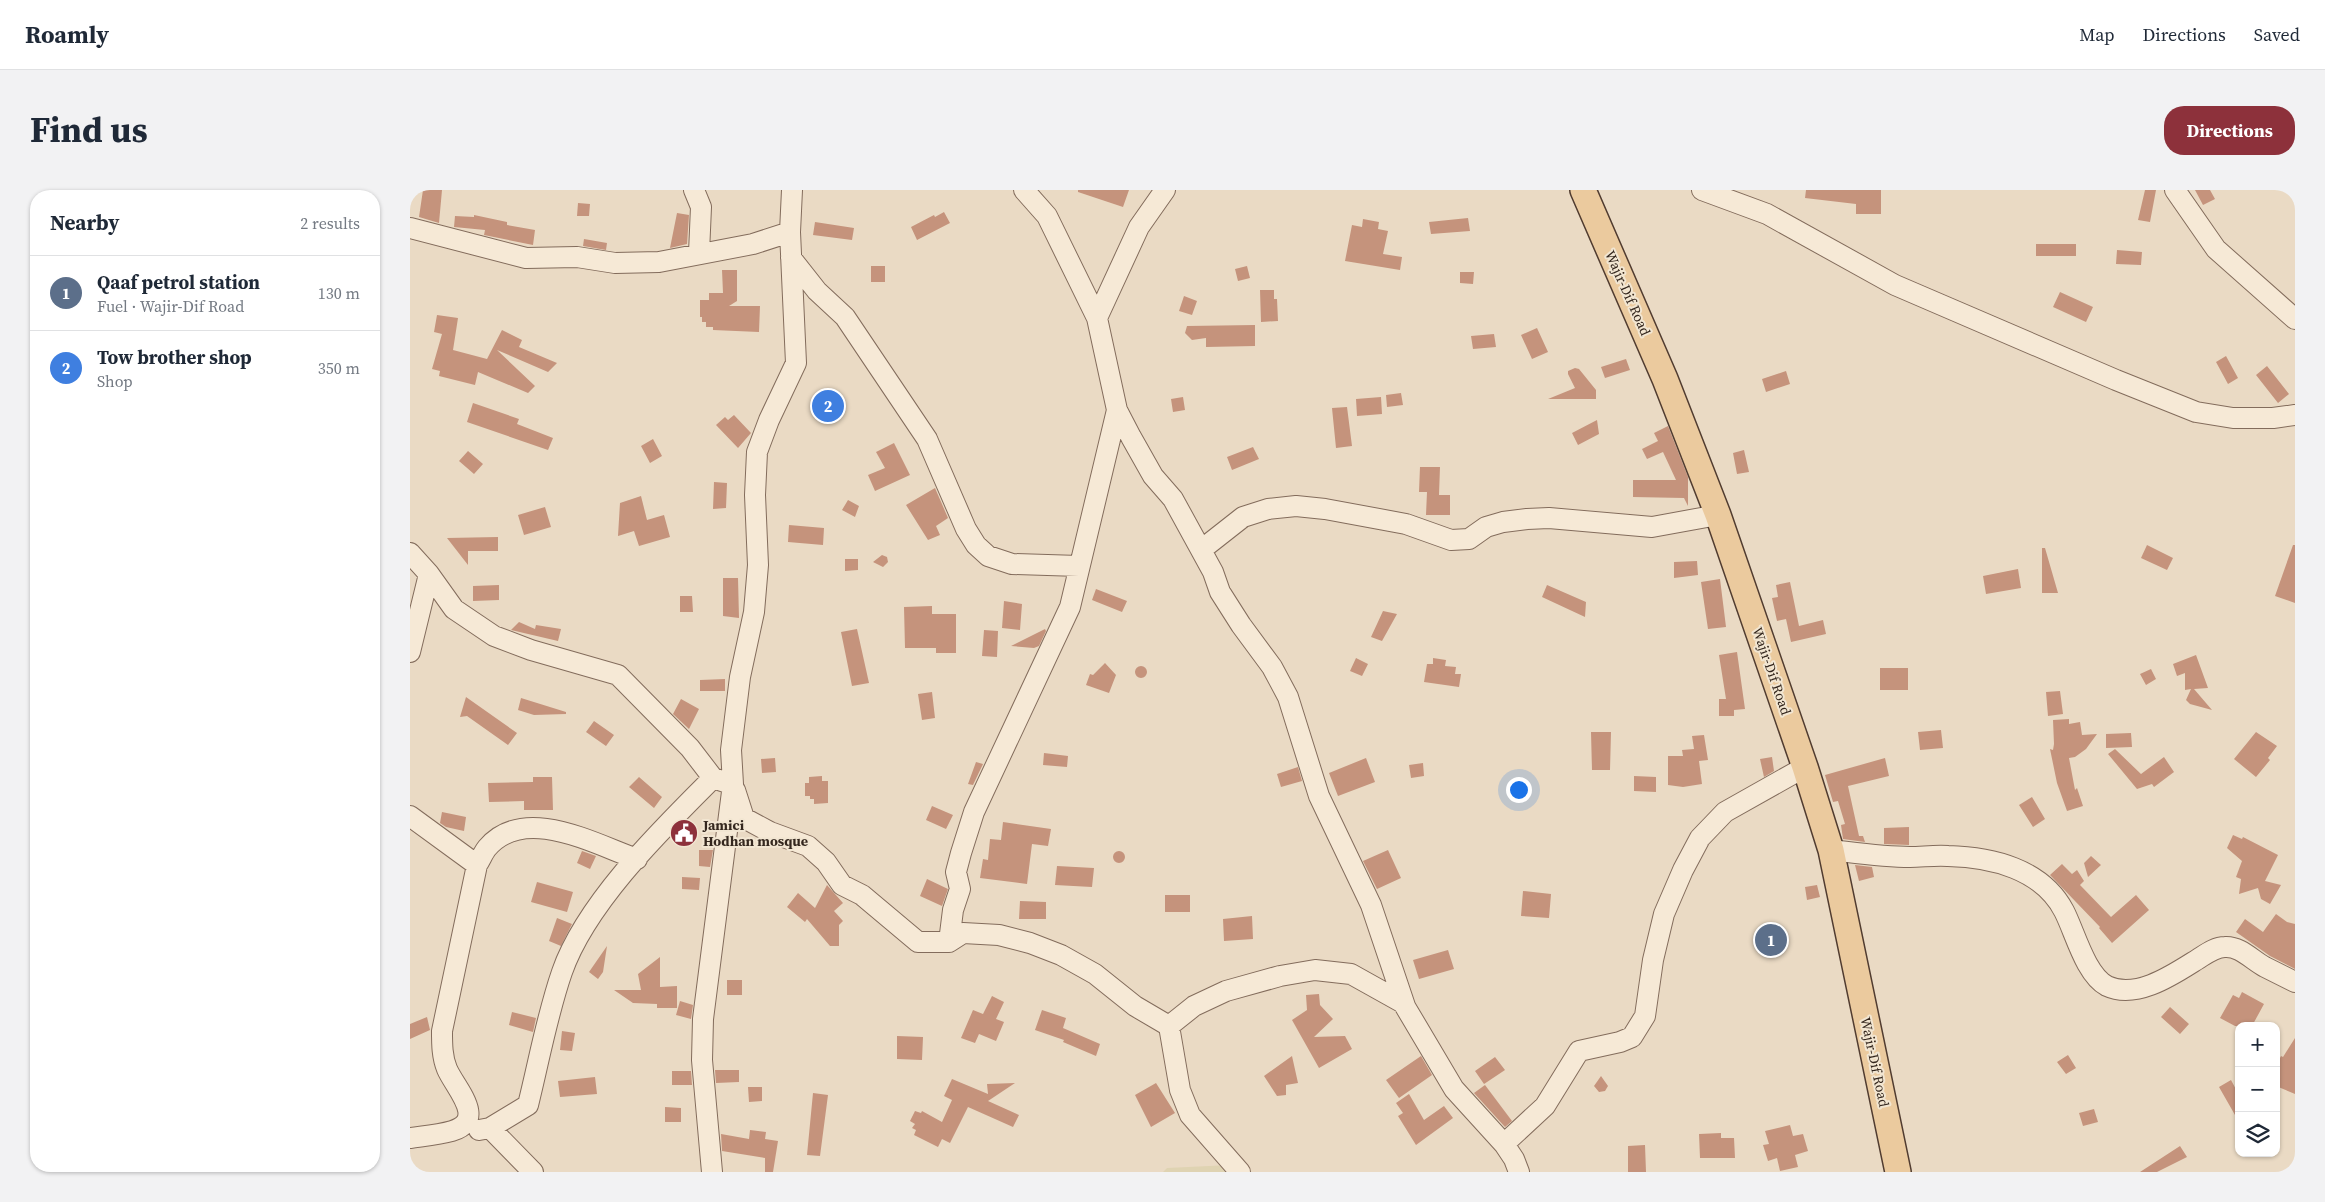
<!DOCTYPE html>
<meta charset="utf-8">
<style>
body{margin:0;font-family:"Source Serif 4",serif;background:#f2f2f3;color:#1f2937}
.controls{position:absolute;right:15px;bottom:15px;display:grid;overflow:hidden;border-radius:10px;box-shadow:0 1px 4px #0004}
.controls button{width:45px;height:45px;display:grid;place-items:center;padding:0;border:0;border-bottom:1px solid #e0e1e3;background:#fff;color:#1f2937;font:25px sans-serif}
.you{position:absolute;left:1108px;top:599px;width:18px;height:18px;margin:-12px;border:4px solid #fff;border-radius:50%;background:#1a73e8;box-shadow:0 0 0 8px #1a73e833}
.badge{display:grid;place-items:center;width:32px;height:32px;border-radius:50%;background:#8d313b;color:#fff;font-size:16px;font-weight:700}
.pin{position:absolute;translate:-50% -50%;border:2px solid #fff;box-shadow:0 1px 5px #0006}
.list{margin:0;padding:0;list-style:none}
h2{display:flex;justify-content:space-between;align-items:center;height:65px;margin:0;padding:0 20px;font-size:21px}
h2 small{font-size:16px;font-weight:400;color:#747a83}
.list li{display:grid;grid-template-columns:32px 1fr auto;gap:15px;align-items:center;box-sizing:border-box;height:75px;padding:0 20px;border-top:1px solid #e0e1e3}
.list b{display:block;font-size:19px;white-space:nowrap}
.list p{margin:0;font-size:16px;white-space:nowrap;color:#747a83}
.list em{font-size:16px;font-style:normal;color:#747a83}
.icon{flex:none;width:28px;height:28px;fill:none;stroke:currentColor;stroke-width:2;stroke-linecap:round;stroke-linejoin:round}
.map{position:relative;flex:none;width:1885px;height:982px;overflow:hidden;border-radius:20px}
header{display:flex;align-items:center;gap:30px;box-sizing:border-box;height:70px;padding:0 25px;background:#fff;border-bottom:1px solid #e0e1e3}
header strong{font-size:24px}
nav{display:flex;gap:28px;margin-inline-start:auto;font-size:18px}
.intro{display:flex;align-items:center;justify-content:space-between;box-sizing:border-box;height:120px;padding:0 30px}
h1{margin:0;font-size:35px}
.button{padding:12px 22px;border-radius:20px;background:#8d313b;color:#fff;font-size:18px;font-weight:700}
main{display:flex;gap:30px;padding:0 30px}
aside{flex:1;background:#fff;border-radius:20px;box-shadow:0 1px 4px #0004}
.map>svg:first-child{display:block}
.farmland{fill:#dfd3b2}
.building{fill:#c5937c}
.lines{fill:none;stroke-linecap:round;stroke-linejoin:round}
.minor-casing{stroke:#836c5c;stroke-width:22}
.major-casing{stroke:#513c30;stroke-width:28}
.minor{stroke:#f6e9d6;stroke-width:20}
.major{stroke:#ebca9e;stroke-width:25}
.labels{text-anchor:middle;stroke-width:4;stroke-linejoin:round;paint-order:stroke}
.street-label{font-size:14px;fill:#34271e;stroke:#f2e6d2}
.poi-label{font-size:14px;font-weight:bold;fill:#34271e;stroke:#f2e6d2;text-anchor:start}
</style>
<header>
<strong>Roamly</strong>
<nav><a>Map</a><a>Directions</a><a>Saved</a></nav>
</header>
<div class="intro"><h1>Find us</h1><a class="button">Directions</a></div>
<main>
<aside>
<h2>Nearby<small>2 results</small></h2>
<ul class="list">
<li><span class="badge" style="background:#5c6f8a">1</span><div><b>Qaaf petrol station</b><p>Fuel · Wajir-Dif Road</p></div><em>130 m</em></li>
<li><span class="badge" style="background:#3f7fe0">2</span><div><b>Tow brother shop</b><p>Shop</p></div><em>350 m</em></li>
</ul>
</aside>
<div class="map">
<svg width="1885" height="982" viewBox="0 0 1885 982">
<rect width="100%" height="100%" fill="#eadac4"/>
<path class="farmland" d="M 820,975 L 829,982 L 753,982 L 757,978 Z"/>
<path class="building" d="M 13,0 L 32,0 L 29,33 L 9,27 Z
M 668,0 L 719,0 L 713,17 L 668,2 Z
M 1396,0 L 1471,0 L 1471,24 L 1446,24 L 1446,14 L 1395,8 Z
M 1735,0 L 1746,0 L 1740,32 L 1728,30 Z
M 1785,0 L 1800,0 L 1805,9 L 1793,15 Z
M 168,13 L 180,14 L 179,26 L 167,26 Z
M 534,22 L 540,33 L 507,50 L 501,37 L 524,25 L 525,27 Z
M 267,23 L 279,25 L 277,54 L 260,58 Z
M 64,25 L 97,32 L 97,35 L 125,40 L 123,55 L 74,45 L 75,40 L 44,37 L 45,26 L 64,27 Z
M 1058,28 L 1060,41 L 1021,44 L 1019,32 Z
M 953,29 L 969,32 L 968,39 L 978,41 L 973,64 L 992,67 L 990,80 L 935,71 L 942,35 L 952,37 Z
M 405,32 L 444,38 L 442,50 L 403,45 Z
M 174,49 L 197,53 L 196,60 L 173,56 Z
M 1626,54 L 1666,54 L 1666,66 L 1626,66 Z
M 1707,60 L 1732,62 L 1731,75 L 1706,74 Z
M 461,76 L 475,76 L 475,92 L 461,92 Z
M 837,76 L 840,88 L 828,91 L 825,79 Z
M 312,80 L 327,80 L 327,111 L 319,116 L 350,116 L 349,142 L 303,140 L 303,137 L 296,137 L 296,132 L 292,132 L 292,127 L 290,127 L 290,110 L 299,110 L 299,103 L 313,103 Z
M 1050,82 L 1064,82 L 1063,94 L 1050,93 Z
M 850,100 L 864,100 L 864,109 L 867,109 L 868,131 L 851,132 Z
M 1650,102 L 1683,117 L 1676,132 L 1643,117 Z
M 774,106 L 787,111 L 782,125 L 769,121 Z
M 27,125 L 48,128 L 43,160 L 77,169 L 92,140 L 112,150 L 109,157 L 147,173 L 138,182 L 87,160 L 125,196 L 118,203 L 68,182 L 65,195 L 29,186 L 30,181 L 22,179 L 32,144 L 24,142 Z
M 845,135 L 845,156 L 796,157 L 796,148 L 782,150 L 775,143 L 777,136 Z
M 1127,138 L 1138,162 L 1122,169 L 1111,145 Z
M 1084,144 L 1086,157 L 1063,159 L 1061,146 Z
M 1816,166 L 1828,188 L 1818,194 L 1806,172 Z
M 1216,169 L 1220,180 L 1195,188 L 1191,177 Z
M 1857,176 L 1879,204 L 1868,213 L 1846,185 Z
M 1165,178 L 1169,179 L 1186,200 L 1186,209 L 1138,209 L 1165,198 L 1158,184 L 1158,181 Z
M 1376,181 L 1380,194 L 1356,202 L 1352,189 Z
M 991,203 L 993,215 L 977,217 L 976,205 Z
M 773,207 L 775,220 L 763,222 L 761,209 Z
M 971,207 L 972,224 L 947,226 L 946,209 Z
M 63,213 L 109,229 L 107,234 L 143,248 L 138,260 L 57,232 Z
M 937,217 L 942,256 L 926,258 L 922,218 Z
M 324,225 L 341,243 L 328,258 L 306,235 L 315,227 L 318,230 Z
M 1187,230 L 1189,244 L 1168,255 L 1162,243 Z
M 1258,236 L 1278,287 L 1278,316 L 1274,308 L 1223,307 L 1223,290 L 1266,290 L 1253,262 L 1237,269 L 1232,259 L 1248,251 L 1244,243 Z
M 243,249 L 252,266 L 240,273 L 231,256 Z
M 484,253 L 500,285 L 465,301 L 458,285 L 475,278 L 466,262 Z
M 843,257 L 849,269 L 822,280 L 817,267 Z
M 1334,260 L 1339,282 L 1327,284 L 1323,263 Z
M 58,261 L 73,274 L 64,284 L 49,271 Z
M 1010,277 L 1030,277 L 1029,305 L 1040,305 L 1040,325 L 1016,325 L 1017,302 L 1009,302 Z
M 304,292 L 317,293 L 316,318 L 303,319 Z
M 525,298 L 538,328 L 526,336 L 530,345 L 518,350 L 496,315 Z
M 231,306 L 237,330 L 254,325 L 260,347 L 229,356 L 224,341 L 208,346 L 210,313 Z
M 438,310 L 449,316 L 445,327 L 432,320 Z
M 135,317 L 141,337 L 114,345 L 108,325 Z
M 379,335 L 414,338 L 413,355 L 378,352 Z
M 88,347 L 88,361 L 58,361 L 58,375 L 37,348 Z
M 1737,355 L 1763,368 L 1757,380 L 1731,368 Z
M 1883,355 L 1885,355 L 1885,413 L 1865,406 Z
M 1632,358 L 1635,358 L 1648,403 L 1632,403 Z
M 472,365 L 477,367 L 478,372 L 473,377 L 463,372 Z
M 435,369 L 448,369 L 448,380 L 435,381 Z
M 1287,371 L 1288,385 L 1264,388 L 1264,372 Z
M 1608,379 L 1611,398 L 1576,404 L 1573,386 Z
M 313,388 L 328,388 L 329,428 L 313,426 Z
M 1310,389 L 1316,437 L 1298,439 L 1291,392 Z
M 1380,392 L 1389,436 L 1413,430 L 1416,444 L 1381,452 L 1376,429 L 1367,431 L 1362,408 L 1368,407 L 1366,395 Z
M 89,395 L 89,410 L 63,411 L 63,396 Z
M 1137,395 L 1176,412 L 1175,427 L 1132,407 Z
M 686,399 L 717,411 L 712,422 L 682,410 Z
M 270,406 L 282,406 L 283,422 L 270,422 Z
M 594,411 L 612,414 L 610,440 L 592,438 Z
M 522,416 L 522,424 L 546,424 L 546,463 L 526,463 L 526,458 L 495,458 L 494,417 Z
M 973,421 L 987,424 L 972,451 L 961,447 Z
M 109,432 L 125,439 L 126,435 L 151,439 L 148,451 L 101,440 Z
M 447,439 L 459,493 L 442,496 L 431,442 Z
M 635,439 L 636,441 L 629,456 L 624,458 L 601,456 Z
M 574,440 L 588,441 L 587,467 L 572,466 Z
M 1327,462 L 1335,519 L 1324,520 L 1324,526 L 1309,526 L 1309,509 L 1316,509 L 1309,465 Z
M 1786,465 L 1798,498 L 1784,499 L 1802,520 L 1780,514 L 1776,510 L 1781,499 L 1775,500 L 1775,483 L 1767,486 L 1763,474 Z
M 946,468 L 958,474 L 952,486 L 940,481 Z
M 1023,468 L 1036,470 L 1035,476 L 1046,477 L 1045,484 L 1051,484 L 1049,497 L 1014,492 L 1017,474 L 1023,474 Z
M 695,473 L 706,485 L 699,503 L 676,495 L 680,484 L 683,485 Z
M725 482a6 6 0 1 1 12 0a6 6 0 1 1-12 0Z
M 1470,478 L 1498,478 L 1498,500 L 1470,500 Z
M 1741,479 L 1746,489 L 1736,495 L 1730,484 Z
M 315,489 L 315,501 L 290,501 L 290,490 Z
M 1650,501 L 1653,524 L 1638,526 L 1636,502 Z
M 522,502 L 525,528 L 512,530 L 508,504 Z
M 56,507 L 107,543 L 98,555 L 57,526 L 50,527 Z
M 111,508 L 156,522 L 156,524 L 124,525 L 108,520 Z
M 271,509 L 289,519 L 279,539 L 263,524 Z
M 1659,529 L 1659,534 L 1670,532 L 1672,545 L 1687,544 L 1676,559 L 1665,567 L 1659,568 L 1665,600 L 1667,598 L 1673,616 L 1657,621 L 1647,593 L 1640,559 L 1643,560 L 1644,554 L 1643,530 Z
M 184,531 L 204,545 L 196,556 L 176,542 Z
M 1531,540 L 1533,558 L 1510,560 L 1508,542 Z
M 1181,542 L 1201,542 L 1200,580 L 1182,580 Z
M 1846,542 L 1867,556 L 1858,568 L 1860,570 L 1846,587 L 1824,569 Z
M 1721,543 L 1722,557 L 1696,558 L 1696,544 Z
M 1294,545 L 1298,570 L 1289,571 L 1292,594 L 1273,597 L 1258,595 L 1258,566 L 1273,566 L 1272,560 L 1284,559 L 1282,546 Z
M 1705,559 L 1731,584 L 1754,567 L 1764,582 L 1744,597 L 1742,594 L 1727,599 L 1698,564 Z
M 634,563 L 658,566 L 657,577 L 633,575 Z
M 1362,567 L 1364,581 L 1354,587 L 1350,569 Z
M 365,568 L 366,582 L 352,583 L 351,569 Z
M 956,568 L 965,592 L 928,606 L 919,583 Z
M 1475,568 L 1479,586 L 1438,596 L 1449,646 L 1453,646 L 1455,652 L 1433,649 L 1431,635 L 1435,634 L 1428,611 L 1423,612 L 1415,585 Z
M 566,572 L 573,574 L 563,595 L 558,594 Z
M 1013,573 L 1014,586 L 1001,588 L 999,575 Z
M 888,577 L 892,591 L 871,597 L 867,584 Z
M 412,586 L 412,591 L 418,591 L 418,613 L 404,614 L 404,609 L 400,609 L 400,606 L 395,606 L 395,593 L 399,593 L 399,587 Z
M 1224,586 L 1246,587 L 1246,602 L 1224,601 Z
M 123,587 L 142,587 L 143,620 L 114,620 L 114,611 L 79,612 L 78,593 L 123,592 Z
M 229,587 L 252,607 L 244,618 L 219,597 Z
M 1622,607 L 1635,629 L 1623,637 L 1609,615 Z
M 522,616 L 543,625 L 536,639 L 516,630 Z
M 32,622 L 56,627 L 54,641 L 36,637 L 30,633 Z
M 593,632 L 641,639 L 638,656 L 622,654 L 617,694 L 570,688 L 573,669 L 578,670 L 580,649 L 591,650 Z
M 1499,637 L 1499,655 L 1474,654 L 1474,638 Z
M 1823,645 L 1832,649 L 1833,647 L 1868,665 L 1855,691 L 1871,695 L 1860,714 L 1851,709 L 1848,698 L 1829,704 L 1831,689 L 1826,687 L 1832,671 L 1817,658 Z
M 289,660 L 303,660 L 300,677 L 289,676 Z
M 978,660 L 991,688 L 967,699 L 953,671 Z
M703 667a6 6 0 1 1 12 0a6 6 0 1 1-12 0Z
M 172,661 L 186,666 L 180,679 L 167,673 Z
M 1681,666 L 1691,675 L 1678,687 L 1674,673 Z
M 1652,674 L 1662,684 L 1667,680 L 1674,691 L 1670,695 L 1701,727 L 1726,705 L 1739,720 L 1702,753 L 1689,738 L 1690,737 L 1640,685 Z
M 1445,675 L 1462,677 L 1464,687 L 1449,691 Z
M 647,676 L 684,678 L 682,697 L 645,695 Z
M 272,687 L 290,688 L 289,700 L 272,699 Z
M 517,689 L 538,699 L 532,716 L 510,706 Z
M 127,692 L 163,702 L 157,722 L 121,712 Z
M 417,695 L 433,713 L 424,721 L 433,731 L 429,735 L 429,756 L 420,756 L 397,729 L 395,732 L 377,717 L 388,703 L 405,718 Z
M 1407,695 L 1410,707 L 1397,710 L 1395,697 Z
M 1113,701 L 1141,704 L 1139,728 L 1111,726 Z
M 755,705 L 780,705 L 780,722 L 755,722 Z
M 610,711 L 636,712 L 636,729 L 609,729 Z
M 1866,724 L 1877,732 L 1885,734 L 1885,779 L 1860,766 L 1826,742 L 1835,729 L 1853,742 Z
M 842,726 L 843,749 L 814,751 L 813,729 Z
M 147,728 L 162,734 L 151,756 L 139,751 Z
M 197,756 L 193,782 L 188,789 L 179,782 Z
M 1038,760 L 1044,779 L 1009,789 L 1003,770 Z
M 250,767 L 250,797 L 267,796 L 267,818 L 247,818 L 247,814 L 223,813 L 204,800 L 231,800 L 228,784 Z
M 317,790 L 332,790 L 332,805 L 317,805 Z
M 1832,802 L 1854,814 L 1842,836 L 1825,836 L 1810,828 L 1823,805 L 1829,808 Z
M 909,804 L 910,815 L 923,829 L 904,847 L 935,846 L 942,859 L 909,878 L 882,830 L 897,820 L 896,805 Z
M 582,806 L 594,812 L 586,829 L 594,832 L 586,851 L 569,844 L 565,853 L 551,848 L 563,820 L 573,824 Z
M 270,811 L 283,815 L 281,829 L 266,825 Z
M 1760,817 L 1779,834 L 1770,844 L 1751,827 Z
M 632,820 L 656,828 L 653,838 L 690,854 L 686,866 L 653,852 L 654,850 L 625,840 Z
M 102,822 L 126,828 L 123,842 L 99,835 Z
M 17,827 L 20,840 L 0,849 L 0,834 Z
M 152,841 L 165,843 L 162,861 L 150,860 Z
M 487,846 L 513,847 L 512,870 L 487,869 Z
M 1885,848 L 1885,904 L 1866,896 L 1866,876 L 1871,866 L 1873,867 Z
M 1658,865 L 1666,878 L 1656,884 L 1647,872 Z
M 882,866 L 888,893 L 876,895 L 876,905 L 867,906 L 854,886 Z
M 1011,866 L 1022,885 L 989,908 L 976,890 Z
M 1085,867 L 1095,880 L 1074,894 L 1065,881 Z
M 305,880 L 329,880 L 329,892 L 306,893 Z
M 262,881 L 281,881 L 282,895 L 262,895 Z
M 1191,886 L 1198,896 L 1195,901 L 1189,902 L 1184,896 Z
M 185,887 L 187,904 L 150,907 L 148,891 Z
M 542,889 L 578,904 L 577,894 L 605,893 L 578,911 L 609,925 L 603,937 L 558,917 L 540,953 L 532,949 L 528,957 L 504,945 L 506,940 L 502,938 L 505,934 L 500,931 L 505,921 L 511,923 L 512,921 L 532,932 L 542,910 L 534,906 Z
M 1821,890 L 1829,905 L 1829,932 L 1809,897 Z
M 746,893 L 765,923 L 741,937 L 725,905 Z
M 1075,895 L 1102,931 L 1095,937 L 1064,903 Z
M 338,897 L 352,897 L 352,911 L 339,912 Z
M 403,903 L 418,905 L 410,966 L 397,965 Z
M 999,904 L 1014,930 L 1034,916 L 1043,928 L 1006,955 L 988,926 L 993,923 L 986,913 Z
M 255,917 L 271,918 L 271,932 L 255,932 Z
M 1684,919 L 1688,932 L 1673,936 L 1669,923 Z
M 1380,935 L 1383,946 L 1393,944 L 1398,961 L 1385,965 L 1388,977 L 1370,981 L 1367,968 L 1358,971 L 1353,955 L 1359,954 L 1355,941 Z
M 340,940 L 356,942 L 355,949 L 368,951 L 363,982 L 355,982 L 355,968 L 312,961 L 311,944 L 339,949 Z
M 1311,943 L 1311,948 L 1324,948 L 1325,968 L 1290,968 L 1289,944 Z
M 1235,955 L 1236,982 L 1218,982 L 1218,956 Z
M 1770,956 L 1777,967 L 1747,982 L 1730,982 Z"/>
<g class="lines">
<defs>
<path id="minor" d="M 284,0 L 291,17 L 289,63
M 614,0 L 637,26 L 687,128 L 707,220 L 721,247 L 743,286 L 763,309 L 803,382 L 810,402 L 831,435 L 862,477 L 878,507 L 909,606 L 961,715 L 995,816
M 1292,0 L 1357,24 L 1485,95 L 1706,190 L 1786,222 L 1823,228 L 1863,228 L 1885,225
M 1765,0 L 1806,59 L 1885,129
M 0,38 L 116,68 L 167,67 L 205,73 L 249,72 L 343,54 L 380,42
M 381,68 L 407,101 L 435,127 L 517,249 L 556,339 L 566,355 L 578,366 L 602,374 L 669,376
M 687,128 L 729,37 L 755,0
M 791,360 L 833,327 L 858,319 L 886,316 L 915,319 L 996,334 L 1041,350 L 1059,349 L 1076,337 L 1093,332 L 1117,329 L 1139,328 L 1242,337 L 1308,325
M 0,363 L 19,384 L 44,419 L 84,446 L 121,460 L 208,485 L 280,558 L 303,588 L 315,592
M 0,462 L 19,384
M 325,600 L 334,628 L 360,642 L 398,656 L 416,672 L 432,695 L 452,705 L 508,752 L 539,752 L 553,743 L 589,745 L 620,753 L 651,765 L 685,784 L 725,816 L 759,836
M 0,626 L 67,675
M 1421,660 C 1447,663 1474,667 1500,667 C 1512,667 1525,665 1538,666 C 1582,667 1632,679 1654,721 C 1665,742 1675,784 1697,796 C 1727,810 1764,784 1788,769 C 1796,764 1805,757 1815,757 C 1830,756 1842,770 1855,777 C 1865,782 1875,787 1885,792
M 539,752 L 543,720 L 550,699 L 546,682 L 551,663 L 564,622 L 660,417 L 707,220
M 759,836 L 784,816 L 816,801 L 870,786 L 905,780 L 941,784 L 993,813 L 1044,899 L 1094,954 L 1104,969 L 1109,982
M 759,836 L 770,900 L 780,925 L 830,982
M 80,938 L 118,915 C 129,871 137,825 152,782 C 176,713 251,640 303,588
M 69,940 L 80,938 L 123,982
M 0,948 C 14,946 28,945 42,941 C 78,930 45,898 37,879 C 32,867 32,854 32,841 L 67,675 C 71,669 73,663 77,658 C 114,614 184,654 227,669
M 1094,954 L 1135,916 L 1169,861 L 1210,852 L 1222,847 L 1235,826 L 1243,770 L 1254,724 L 1273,680 L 1290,648 L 1315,622 L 1395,577
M 302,982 L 292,870 L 293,829 L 323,594 L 321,560 L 330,487 L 344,422 L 348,375 L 345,305 L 347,262 L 359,230 L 386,173 L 380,42 L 382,0"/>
<path id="major" d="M 1173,0 L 1255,189 L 1308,325 L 1395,577 L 1421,660 L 1488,982"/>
</defs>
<use href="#minor" class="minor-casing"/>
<use href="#major" class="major-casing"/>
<use href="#minor" class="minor"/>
<use href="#major" class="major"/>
</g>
<defs>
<symbol id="civic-disc" viewBox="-11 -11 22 22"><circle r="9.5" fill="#8d313b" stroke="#f2e6d2"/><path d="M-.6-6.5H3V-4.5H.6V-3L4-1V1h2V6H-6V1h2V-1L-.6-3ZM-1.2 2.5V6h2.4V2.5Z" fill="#fff"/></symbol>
</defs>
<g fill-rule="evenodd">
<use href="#civic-disc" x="258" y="627" width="32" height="32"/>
</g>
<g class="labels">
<g class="street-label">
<text transform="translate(1218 103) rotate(66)" y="5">Wajir-Dif Road</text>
<text transform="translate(1362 481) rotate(71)" y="5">Wajir-Dif Road</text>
<text transform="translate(1465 872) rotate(78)" y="5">Wajir-Dif Road</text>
</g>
<g class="poi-label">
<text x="293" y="640">Jamici<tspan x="293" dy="16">Hodhan mosque</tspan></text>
</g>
</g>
</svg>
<div class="controls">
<button>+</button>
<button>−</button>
<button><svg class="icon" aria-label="layers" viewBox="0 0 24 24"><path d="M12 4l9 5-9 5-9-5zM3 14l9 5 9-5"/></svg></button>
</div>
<div class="you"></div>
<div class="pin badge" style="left:1361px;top:750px;background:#5c6f8a">1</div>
<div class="pin badge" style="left:418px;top:216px;background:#3f7fe0">2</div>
</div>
</main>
